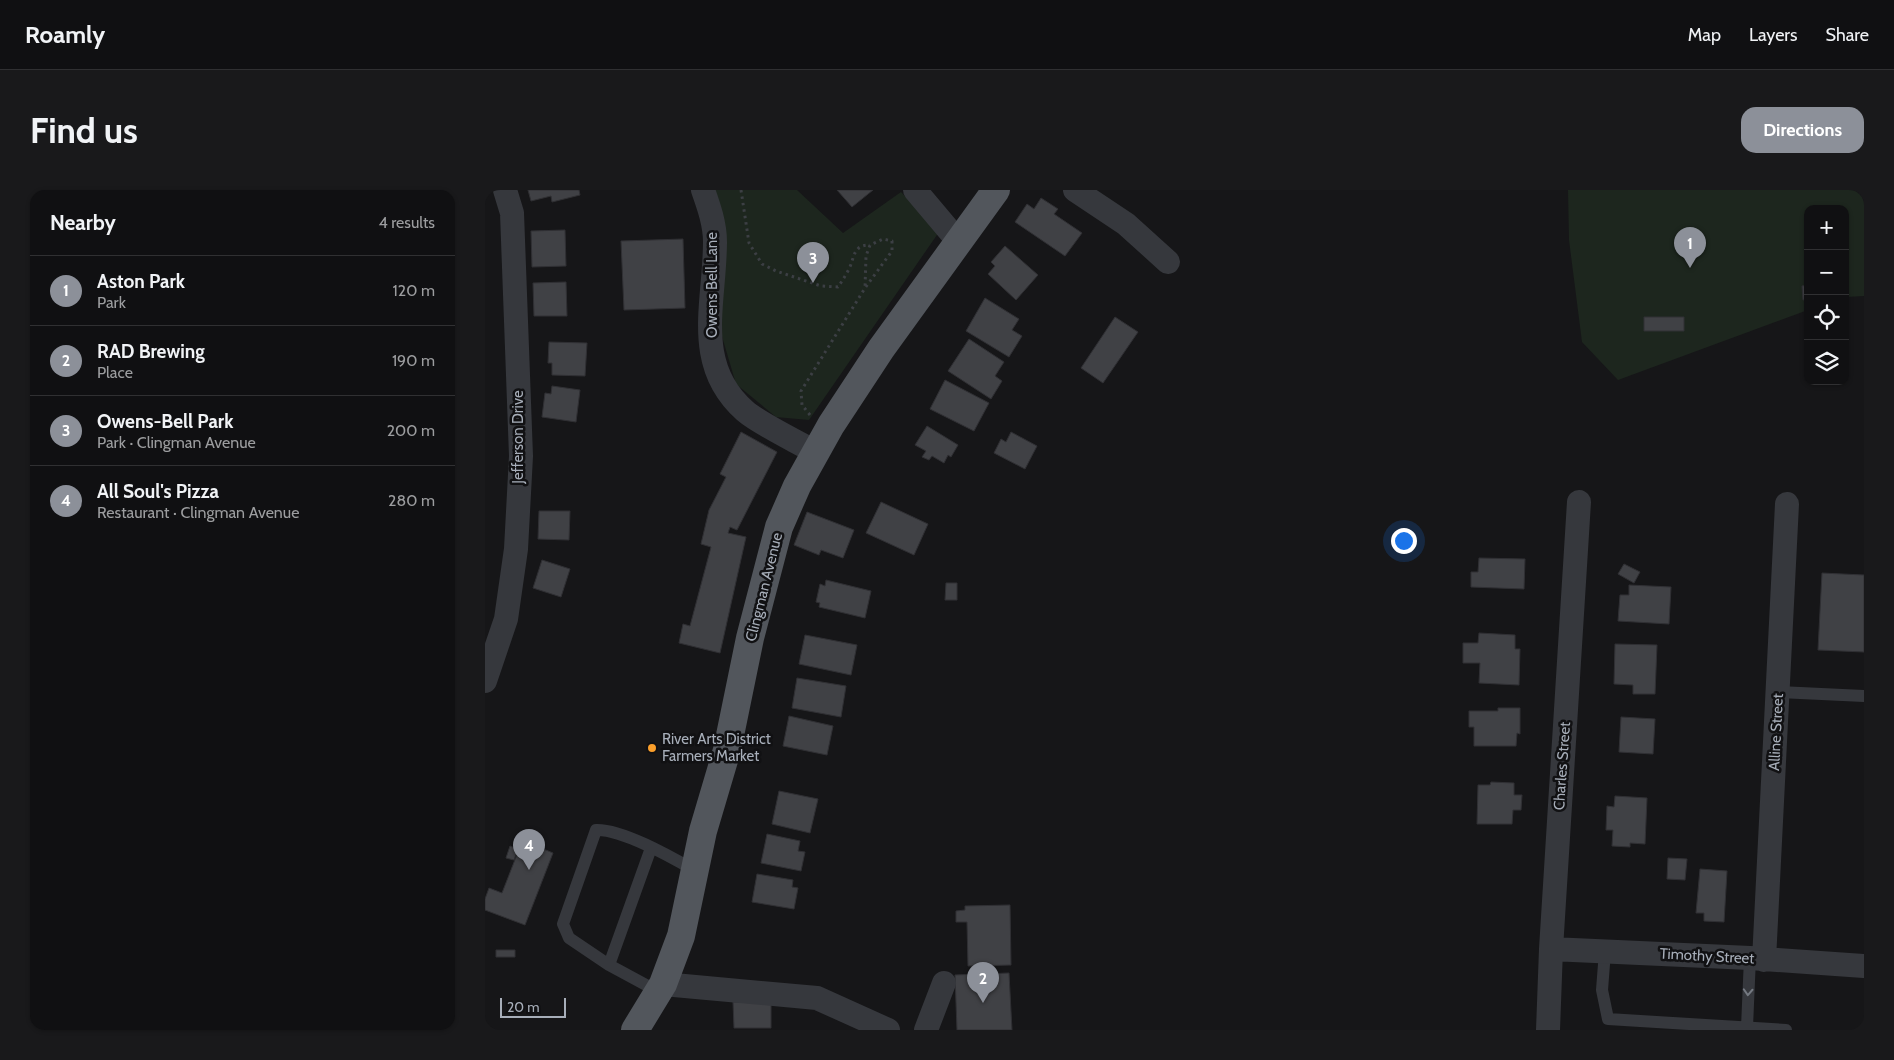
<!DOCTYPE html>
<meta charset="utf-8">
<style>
body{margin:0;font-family:Cabin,sans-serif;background:#19191b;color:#f1f3f6}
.controls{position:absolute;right:15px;top:15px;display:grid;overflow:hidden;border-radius:10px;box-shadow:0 1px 4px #0004}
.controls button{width:45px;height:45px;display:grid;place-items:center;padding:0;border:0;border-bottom:1px solid #303032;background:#101012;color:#f1f3f6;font:25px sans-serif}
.scale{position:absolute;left:15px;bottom:12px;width:66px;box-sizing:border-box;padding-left:5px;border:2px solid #a7aeb9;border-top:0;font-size:14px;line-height:18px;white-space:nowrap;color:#a7aeb9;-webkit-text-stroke:4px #111113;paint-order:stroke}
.you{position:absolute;left:918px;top:350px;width:18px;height:18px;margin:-12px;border:4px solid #fff;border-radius:50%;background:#1a73e8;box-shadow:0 0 0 8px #1a73e833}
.badge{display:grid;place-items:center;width:32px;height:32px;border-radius:50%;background:#8c9099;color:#fff;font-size:16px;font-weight:700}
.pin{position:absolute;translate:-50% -41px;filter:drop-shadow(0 1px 2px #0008)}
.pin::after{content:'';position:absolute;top:26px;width:18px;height:15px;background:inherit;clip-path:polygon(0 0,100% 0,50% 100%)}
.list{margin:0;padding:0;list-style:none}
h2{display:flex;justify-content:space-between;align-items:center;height:65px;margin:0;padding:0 20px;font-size:21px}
h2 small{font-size:16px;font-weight:400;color:#9c9d9f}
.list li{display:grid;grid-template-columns:32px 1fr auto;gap:15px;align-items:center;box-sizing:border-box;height:70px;padding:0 20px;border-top:1px solid #303032}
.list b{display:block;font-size:19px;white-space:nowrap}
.list p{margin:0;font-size:16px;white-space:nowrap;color:#9c9d9f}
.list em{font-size:16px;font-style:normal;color:#9c9d9f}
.icon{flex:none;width:28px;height:28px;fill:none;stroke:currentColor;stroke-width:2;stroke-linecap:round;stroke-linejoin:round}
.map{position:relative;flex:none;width:1379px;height:840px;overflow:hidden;border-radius:15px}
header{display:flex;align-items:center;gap:30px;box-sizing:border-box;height:70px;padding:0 25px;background:#101012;border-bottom:1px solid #303032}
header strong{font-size:24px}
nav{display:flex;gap:28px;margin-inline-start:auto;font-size:18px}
.intro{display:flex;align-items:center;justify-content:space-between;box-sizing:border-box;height:120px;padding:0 30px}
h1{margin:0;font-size:35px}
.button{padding:12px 22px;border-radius:15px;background:#8c9099;color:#fff;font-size:18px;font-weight:700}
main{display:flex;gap:30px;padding:0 30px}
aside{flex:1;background:#101012;border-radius:15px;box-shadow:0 1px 4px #0004}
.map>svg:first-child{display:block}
.green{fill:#1d261e}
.building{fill:#404145;stroke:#303034}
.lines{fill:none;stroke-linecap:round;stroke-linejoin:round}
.path{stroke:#3c3f44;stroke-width:3;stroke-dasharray:2.5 4;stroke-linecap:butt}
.lane{stroke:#36383d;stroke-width:12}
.street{stroke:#36383d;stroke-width:24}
.primary{stroke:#52565c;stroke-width:28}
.oneway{stroke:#747981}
.poi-dot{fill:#fb9f2b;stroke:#111113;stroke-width:2}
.labels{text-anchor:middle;stroke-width:5;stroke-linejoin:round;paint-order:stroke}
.street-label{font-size:15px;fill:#a7aeb9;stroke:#111113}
.poi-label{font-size:15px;fill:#a7aeb9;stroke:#111113;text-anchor:start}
</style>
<header>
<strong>Roamly</strong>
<nav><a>Map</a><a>Layers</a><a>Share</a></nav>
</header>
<div class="intro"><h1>Find us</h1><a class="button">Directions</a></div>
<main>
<aside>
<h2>Nearby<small>4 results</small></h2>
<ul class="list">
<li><span class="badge">1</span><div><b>Aston Park</b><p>Park</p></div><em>120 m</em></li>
<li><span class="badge">2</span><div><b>RAD Brewing</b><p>Place</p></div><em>190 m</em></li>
<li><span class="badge">3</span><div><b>Owens-Bell Park</b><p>Park · Clingman Avenue</p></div><em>200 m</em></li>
<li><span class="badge">4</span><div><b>All Soul's Pizza</b><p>Restaurant · Clingman Avenue</p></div><em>280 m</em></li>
</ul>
</aside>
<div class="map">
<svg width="1379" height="840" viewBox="0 0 1379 840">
<rect width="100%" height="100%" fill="#161618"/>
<path class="green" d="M 226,0 L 312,0 L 358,43 L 416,2 L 454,42 L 324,230 L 291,227 L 251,194 L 236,143 Z
M 1083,0 L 1379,0 L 1379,106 L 1360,107 L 1360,19 L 1323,19 L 1323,120 L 1133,190 L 1097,152 L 1084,50 Z"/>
<path class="building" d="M 43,0 L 94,0 L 95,5 L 67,12 L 66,6 L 46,11 Z
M 352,0 L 388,0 L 367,17 Z
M 556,8 L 573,19 L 569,24 L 597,43 L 580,66 L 530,32 L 542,14 L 549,19 Z
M 80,40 L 81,76 L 47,77 L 46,41 Z
M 198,49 L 200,118 L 139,120 L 136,51 Z
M 520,56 L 553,85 L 531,110 L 503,84 L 510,76 L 506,72 Z
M 81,92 L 82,126 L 49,126 L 48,93 Z
M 1323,95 L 1323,109 L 1318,110 L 1317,96 Z
M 500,108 L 534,129 L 527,140 L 537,146 L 524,167 L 481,141 Z
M 630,127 L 653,142 L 618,193 L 596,178 Z
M 1159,127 L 1199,127 L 1199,141 L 1159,141 Z
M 484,149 L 519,172 L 510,186 L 517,191 L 506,209 L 463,181 Z
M 64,152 L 102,153 L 100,186 L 67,185 L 67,173 L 63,173 Z
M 460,190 L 504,213 L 489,241 L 445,219 Z
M 67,196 L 95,200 L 91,232 L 57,227 L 60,203 L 66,204 Z
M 442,236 L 473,255 L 466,267 L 463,265 L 459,273 L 447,266 L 444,270 L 437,267 L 441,261 L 430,255 Z
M 256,242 L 292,262 L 252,340 L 245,337 L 243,343 L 261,347 L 235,463 L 194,453 L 198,434 L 205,436 L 226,357 L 216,354 L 224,320 L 241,287 L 235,284 Z
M 526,242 L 552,256 L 540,279 L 509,263 L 516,249 L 521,252 Z
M 396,312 L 443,334 L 429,365 L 381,343 Z
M 54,321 L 85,321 L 84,350 L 53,349 Z
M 322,322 L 369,340 L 358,368 L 336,360 L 334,365 L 309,355 Z
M 994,368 L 1040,369 L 1039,399 L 986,397 L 986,382 L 993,382 Z
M 57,370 L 85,379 L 76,407 L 48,398 Z
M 1139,374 L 1155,382 L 1149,393 L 1133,384 Z
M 1337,383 L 1379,385 L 1379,462 L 1333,460 Z
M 341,390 L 386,401 L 380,428 L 334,417 L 335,413 L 331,412 L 335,394 L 340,396 Z
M 461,393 L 472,393 L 472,410 L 460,410 Z
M 1144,395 L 1186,397 L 1184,434 L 1133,431 L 1135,405 L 1144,405 Z
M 994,443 L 1030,445 L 1030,459 L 1035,459 L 1034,495 L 994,493 L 995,473 L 978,473 L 978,453 L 993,453 Z
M 320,445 L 372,455 L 366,485 L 314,474 Z
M 1130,454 L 1172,455 L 1170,504 L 1148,504 L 1148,495 L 1129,494 Z
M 312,488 L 361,496 L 356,527 L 307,518 Z
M 1013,518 L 1035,518 L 1035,544 L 1032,543 L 1031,556 L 989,556 L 989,537 L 984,537 L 984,521 L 1013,521 Z
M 304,526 L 348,536 L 342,565 L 298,556 Z
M 1136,527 L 1170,529 L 1168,564 L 1134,562 Z
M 1006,592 L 1029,593 L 1029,605 L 1037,605 L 1036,620 L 1028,620 L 1027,634 L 992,634 L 993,595 L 1005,595 Z
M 294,601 L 333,609 L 325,643 L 287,634 Z
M 1130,606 L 1162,608 L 1160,654 L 1145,653 L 1145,657 L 1127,656 L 1128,640 L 1121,640 L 1122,616 L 1129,617 Z
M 40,644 L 54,649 L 51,656 L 68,663 L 40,735 L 0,720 L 0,709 L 4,698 L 17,703 Z
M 282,644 L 315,651 L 313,661 L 320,662 L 316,681 L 276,673 Z
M 25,656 L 33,659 L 29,670 L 21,668 Z
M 1183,668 L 1202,669 L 1200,690 L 1182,689 Z
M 1215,679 L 1242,681 L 1239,732 L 1219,731 L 1219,723 L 1211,723 Z
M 272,684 L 308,690 L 307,697 L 313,698 L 309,719 L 267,712 Z
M 525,715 L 526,775 L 483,776 L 482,732 L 471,732 L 471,721 L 480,720 L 480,716 Z
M 11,760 L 30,760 L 30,767 L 11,767 Z
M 524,783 L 527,840 L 472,840 L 470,785 Z
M 248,812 L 286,812 L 286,838 L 249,838 Z"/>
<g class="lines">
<path class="path" d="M 256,0 L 264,53 L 277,74 L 291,81 L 336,96 L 353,97 C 357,91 361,85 364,79 C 370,66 368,55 385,55
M 325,225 L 317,215 L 316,201 L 380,98 L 407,61 L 407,51 L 398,49 L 385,55 L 381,66 L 380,98"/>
<path class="lane" d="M 1294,502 L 1379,506
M 1120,761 L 1117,800 L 1123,829 L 1301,840
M 124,775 L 166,658
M 174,802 L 124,775 L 84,748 L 78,734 L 111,640 C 137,639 186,667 209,680
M 1262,837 L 1265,768"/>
<path class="street" d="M 218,0 C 224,17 230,34 230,52 C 230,113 207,174 260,221 C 275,234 311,251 330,262
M 430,0 L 473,51
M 590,0 L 641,34 L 683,72
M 0,491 L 21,429 L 31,359 L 36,266 L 27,23 L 20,0
M 1066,759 L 1265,768 L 1379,776
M 1279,770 L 1302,314
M 178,794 L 332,808 L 403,840
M 441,840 L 459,793
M 1063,840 L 1066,759 L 1094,312"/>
<path class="primary" d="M 150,840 L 178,794 L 196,746 L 218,641 L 242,560 L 265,448 L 294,337 L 312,296 L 346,235 L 396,159 L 511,0"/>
</g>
<defs><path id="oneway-chevron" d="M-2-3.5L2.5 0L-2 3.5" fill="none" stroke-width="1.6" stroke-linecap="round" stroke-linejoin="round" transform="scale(1.25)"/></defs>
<use class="oneway" href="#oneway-chevron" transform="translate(1263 802) rotate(93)"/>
<circle class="poi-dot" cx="167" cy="558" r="5"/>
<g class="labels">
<g class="street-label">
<text transform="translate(227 95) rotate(-90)" y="5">Owens Bell Lane</text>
<text transform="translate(33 247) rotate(-90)" y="5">Jefferson Drive</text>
<text transform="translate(279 397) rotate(-76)" y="5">Clingman Avenue</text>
<text transform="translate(1291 542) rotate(-87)" y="5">Alline Street</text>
<text transform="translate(1077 576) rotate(-86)" y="5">Charles Street</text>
<text transform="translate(1222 766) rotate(3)" y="5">Timothy Street</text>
</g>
<g class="poi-label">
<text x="177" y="554">River Arts District<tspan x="177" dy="17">Farmers Market</tspan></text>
</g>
</g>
</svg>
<div class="controls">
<button>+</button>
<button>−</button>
<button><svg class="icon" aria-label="locate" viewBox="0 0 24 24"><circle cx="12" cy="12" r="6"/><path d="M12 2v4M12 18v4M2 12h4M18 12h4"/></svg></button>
<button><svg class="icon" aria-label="layers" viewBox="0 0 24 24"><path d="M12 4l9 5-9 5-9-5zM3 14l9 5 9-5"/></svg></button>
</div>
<div class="scale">20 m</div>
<div class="you"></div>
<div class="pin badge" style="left:1205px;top:78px">1</div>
<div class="pin badge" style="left:498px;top:813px">2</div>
<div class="pin badge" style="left:328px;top:93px">3</div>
<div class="pin badge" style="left:44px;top:680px">4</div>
</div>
</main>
